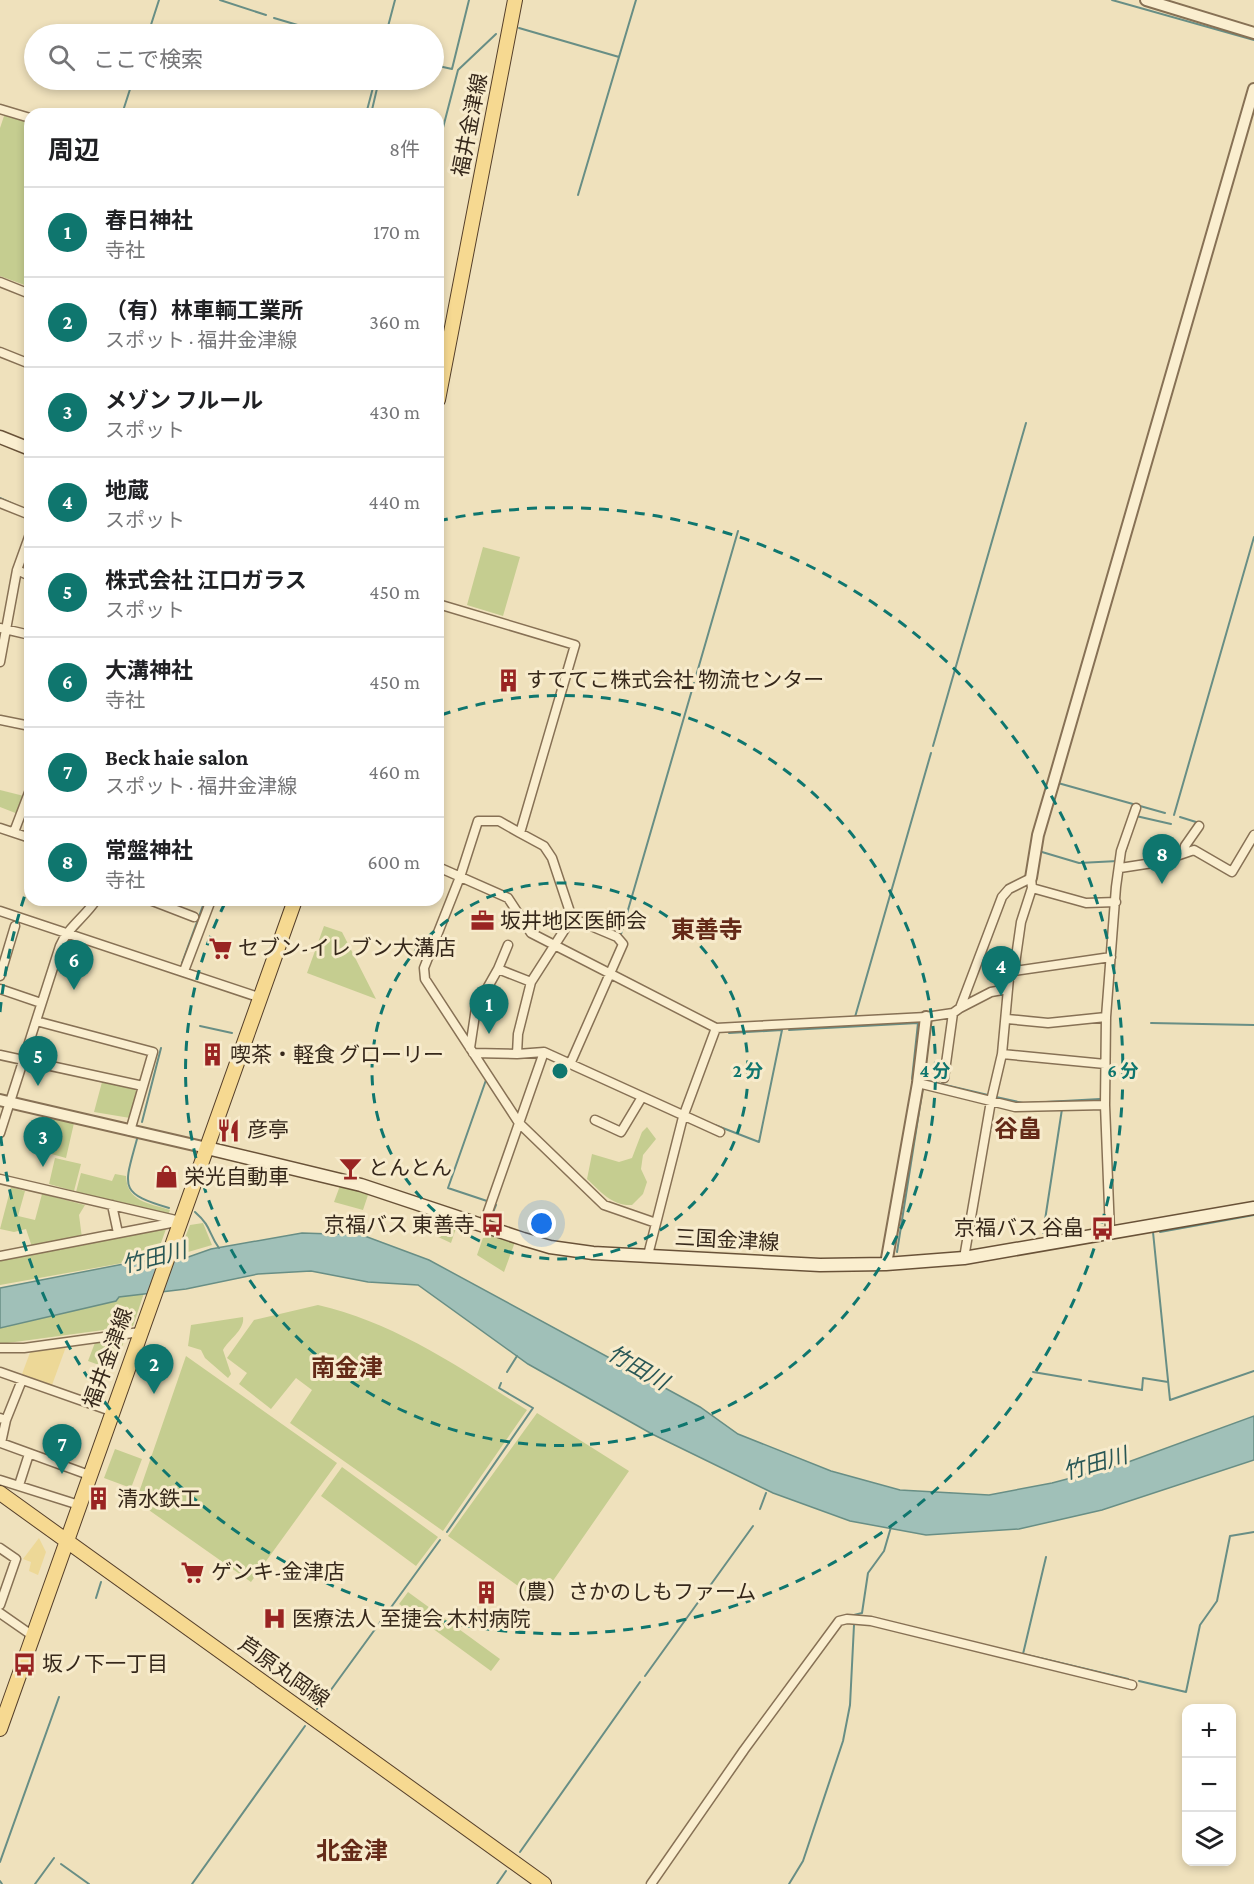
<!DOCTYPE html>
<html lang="ja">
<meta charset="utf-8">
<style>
body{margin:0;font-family:"Crimson Pro","Noto Sans JP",serif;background:#f6f6f6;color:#202124}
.controls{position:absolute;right:18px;bottom:18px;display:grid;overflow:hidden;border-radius:12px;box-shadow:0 3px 9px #0003}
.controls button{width:54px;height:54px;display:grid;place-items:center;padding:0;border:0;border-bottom:2px solid #e0e0e0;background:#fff;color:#202124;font:30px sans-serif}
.you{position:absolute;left:542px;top:1224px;width:21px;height:21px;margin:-15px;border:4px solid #fff;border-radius:50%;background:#1a73e8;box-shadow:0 0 0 9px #1a73e833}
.badge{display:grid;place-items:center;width:39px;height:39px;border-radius:50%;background:#0f766e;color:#fff;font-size:20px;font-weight:700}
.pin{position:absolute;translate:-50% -50px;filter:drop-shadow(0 2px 3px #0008)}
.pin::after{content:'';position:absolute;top:32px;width:21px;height:18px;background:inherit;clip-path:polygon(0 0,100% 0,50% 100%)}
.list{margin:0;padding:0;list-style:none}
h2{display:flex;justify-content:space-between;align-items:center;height:78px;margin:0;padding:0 24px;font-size:26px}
h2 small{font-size:20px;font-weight:400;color:#757577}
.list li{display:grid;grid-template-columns:39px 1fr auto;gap:18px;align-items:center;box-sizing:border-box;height:90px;padding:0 24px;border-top:2px solid #e0e0e0}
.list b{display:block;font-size:22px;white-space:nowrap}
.list p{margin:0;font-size:20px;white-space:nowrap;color:#757577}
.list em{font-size:20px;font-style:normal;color:#757577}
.icon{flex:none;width:33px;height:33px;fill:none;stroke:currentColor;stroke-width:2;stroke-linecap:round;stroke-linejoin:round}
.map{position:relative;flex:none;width:1254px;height:1884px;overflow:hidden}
.search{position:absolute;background:#fff;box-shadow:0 3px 9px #0003;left:24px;top:24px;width:420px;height:66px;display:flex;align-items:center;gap:15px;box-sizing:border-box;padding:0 21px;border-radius:33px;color:#757577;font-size:22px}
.panel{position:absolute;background:#fff;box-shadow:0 3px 9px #0003;left:24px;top:108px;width:420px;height:798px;border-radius:18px}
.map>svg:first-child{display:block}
.green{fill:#c5cd90}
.sand{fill:#edd897}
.water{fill:#a0c0b8;stroke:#688e85;stroke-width:1.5}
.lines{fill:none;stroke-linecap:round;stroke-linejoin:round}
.stream{stroke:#688e85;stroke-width:2}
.minor-casing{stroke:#877155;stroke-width:11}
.tertiary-casing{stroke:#877155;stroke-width:14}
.secondary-casing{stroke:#695238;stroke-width:15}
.primary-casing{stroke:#553f2a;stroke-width:16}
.minor{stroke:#faeecf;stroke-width:8}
.tertiary{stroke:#faeecf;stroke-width:10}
.secondary{stroke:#faeecf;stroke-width:12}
.primary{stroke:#f6d991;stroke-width:14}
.ring{fill:none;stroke:#0f766e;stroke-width:3;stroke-dasharray:10 8}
.labels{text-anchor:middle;stroke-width:6;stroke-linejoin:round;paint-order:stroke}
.street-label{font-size:21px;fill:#36281b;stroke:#f7ebcc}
.poi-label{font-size:21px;fill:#36281b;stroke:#f7ebcc;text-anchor:start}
.water-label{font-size:22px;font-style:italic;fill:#295755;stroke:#f7ebcc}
.quarter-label{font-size:24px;font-weight:bold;fill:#642a18;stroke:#f7ebcc}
.centre{fill:#0f766e;stroke:#f7ebcc;stroke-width:3}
.ring-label{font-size:18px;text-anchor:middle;font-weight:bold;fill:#0f766e;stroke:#f7ebcc;stroke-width:6;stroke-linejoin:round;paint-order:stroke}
</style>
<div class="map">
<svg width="1254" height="1884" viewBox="0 0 1254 1884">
<rect width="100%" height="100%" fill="#efe1bc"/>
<path class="green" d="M 5,113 L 30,121 L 27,129 L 30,130 L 30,287 L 0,276 L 0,128 Z
M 483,547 L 520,557 L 503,616 L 467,605 Z
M 0,790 L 24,796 L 18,814 L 0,807 Z
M 324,926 L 342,932 L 376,999 L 307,973 Z
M 102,1082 L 135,1089 L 137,1093 L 130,1118 L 94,1112 Z
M 52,1117 L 74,1123 L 66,1158 L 44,1152 Z
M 647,1127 L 656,1139 L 643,1155 L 641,1169 L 647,1182 L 643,1194 L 632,1205 C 612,1206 601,1192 587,1179 L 592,1154 L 619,1162 L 632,1158 L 642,1132 Z
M 55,1158 L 81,1164 L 74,1191 L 49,1184 Z
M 81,1173 L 112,1181 L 115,1174 L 126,1176 C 127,1202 149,1203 170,1210 L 168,1215 L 76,1192 Z
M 341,1183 L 369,1192 L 363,1210 L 334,1202 Z
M 11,1187 L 25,1191 L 18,1216 L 35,1220 L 42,1194 L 85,1205 L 79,1215 L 82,1238 L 32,1247 L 26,1229 L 14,1232 L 0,1229 Z
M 423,1210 L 458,1222 L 451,1243 L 417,1227 Z
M 203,1223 L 212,1245 L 178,1255 L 190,1225 Z
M 166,1229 L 156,1257 L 0,1285 L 0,1261 Z
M 485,1232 L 515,1242 L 504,1272 L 477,1255 Z
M 144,1293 L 133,1326 L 0,1344 L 0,1328 L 115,1301 L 119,1297 Z
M 318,1305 C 394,1322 462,1369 527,1410 L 443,1531 L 290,1423 L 312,1390 L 296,1378 L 271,1409 L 239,1384 L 247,1373 L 227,1358 L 254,1320 Z
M 243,1317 C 245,1330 229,1339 223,1350 L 231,1374 L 228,1378 L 205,1358 L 201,1350 L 188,1346 L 191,1325 Z
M 126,1336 L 113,1370 L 88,1361 L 96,1340 Z
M 186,1356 L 337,1463 L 251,1582 L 136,1501 Z
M 537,1413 L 629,1471 L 539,1601 L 448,1536 Z
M 115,1449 L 142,1459 L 131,1488 L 104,1478 Z
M 342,1467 L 438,1537 L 416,1566 L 321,1496 Z
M 408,1592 L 500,1659 L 491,1671 L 399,1604 Z"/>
<path class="sand" d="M 67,1344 L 52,1385 L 22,1374 L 31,1350 Z
M 39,1538 L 46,1552 L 38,1575 L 29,1571 L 31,1562 L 23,1559 Z"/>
<path class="water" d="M 302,1233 L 362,1235 L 429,1260 L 700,1407 L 738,1434 L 831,1471 L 900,1490 L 989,1495 L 1052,1483 L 1120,1465 L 1254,1416 L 1254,1460 L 1102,1510 L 1019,1529 L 926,1535 L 850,1521 L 773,1493 L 652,1434 L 528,1364 L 418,1285 L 368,1282 L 311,1271 L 258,1274 L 186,1289 L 119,1297 L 116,1301 L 0,1328 L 0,1288 L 139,1261 L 177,1261 L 211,1249 Z"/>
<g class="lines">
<path class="stream" d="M 220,0 L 266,15
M 1112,0 L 1254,40
M 274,18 L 328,34
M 519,28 L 619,57 L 636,0
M 148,34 L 159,0
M 386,34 L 395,0
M 434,65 L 452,69 L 469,0
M 122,114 L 133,80
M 366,114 L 375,80
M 371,114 L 379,80
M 438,147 L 458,70 L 496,34
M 578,195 L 619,57
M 0,498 L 22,508
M 696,676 L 738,531
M 933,746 L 1026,423
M 1058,783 L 1165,813
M 1174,815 L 1254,537
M 1136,816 L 1171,824
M 1180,817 L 1196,822
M 1042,852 L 1079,863 L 1118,861
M 1123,859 L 1131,833
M 621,934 L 694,683
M 182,963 L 205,900
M 855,1017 L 931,753
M 1151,1023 L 1254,1025
M 200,1026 L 232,1033
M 789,1030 L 918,1023 L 912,1079
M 486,1080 L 448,1188 L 487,1201
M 996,1097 L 1023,1103
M 1028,1103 L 1100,1099
M 142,1122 L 161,1048
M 715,1125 L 759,1142 L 782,1030 L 729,1033
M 137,1139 C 124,1187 118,1193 169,1208
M 195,1212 C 212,1227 208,1233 219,1248
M 492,1215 L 496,1205
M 1153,1232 L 1170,1400 L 1254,1371
M 1160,1232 L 1254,1215
M 1043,1233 L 1062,1109
M 897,1252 L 924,1080 L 988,1095
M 507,1372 L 517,1356
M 1033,1372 L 1081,1380
M 1089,1381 L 1142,1390 L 1143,1378 L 1168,1382
M 760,1509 L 766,1493
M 447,1532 L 533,1408 L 499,1388 L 501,1383
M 1046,1557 L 1023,1654 L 1128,1679
M 96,1598 L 101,1582
M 854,1615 L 862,1613 L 868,1573 L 884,1551 L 891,1527
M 645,1676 L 753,1526
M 1139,1681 L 1186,1692 L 1200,1625 L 1217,1601 L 1230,1536 L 1254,1532
M 317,1709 L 440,1540
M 520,1852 L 640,1682
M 0,1862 L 59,1697
M 61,1864 L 89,1884
M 0,1881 L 2,1884
M 35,1884 L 54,1858
M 192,1884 L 305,1726
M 497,1884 L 506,1871
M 789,1884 L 803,1861 L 843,1741 L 850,1705 L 854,1625"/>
<defs>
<path id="minor" d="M 0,109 L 30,118
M 0,282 L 30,294
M 0,352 L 30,364
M 0,503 L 30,515
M 17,570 L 30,576
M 438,604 L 575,645 L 520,833 L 544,846 L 552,858 L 572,918 L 617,937 L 623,944 L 571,1062
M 0,628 L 30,635
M 0,662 L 17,570 L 30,534
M 0,720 L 30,726
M 0,828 L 30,838
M 14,832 L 30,790
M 520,833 L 499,821 L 478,821 L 460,877 L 424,968 L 425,979 L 519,1123 L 604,1205 L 656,1223
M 1184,853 L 1185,846 L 1199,826
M 438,867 L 508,898 L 531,933 L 716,1028 L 926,1017 L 953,1013 L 960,1008 L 1002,897 L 1009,889 L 1031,878 L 1032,888 L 1021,922 L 1014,971 L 1009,978 L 1002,1054 L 991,1101 L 964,1258
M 1120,868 L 1159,862 L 1194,850 L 1232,872 L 1254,835
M 1032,888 L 1086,903 L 1116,902
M 150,900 L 194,917
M 0,911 L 261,998
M 572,918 L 531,982 L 518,1034 L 517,1054 L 544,1052 L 720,1132
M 498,969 L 508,945
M 184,971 L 211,900
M 1014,971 L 1111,957
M 0,976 L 15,926
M 0,989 L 41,1003
M 960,1008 L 991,992 L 1008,989
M 1007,1019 L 1048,1023 L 1106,1017
M 36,1021 L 153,1052 L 130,1131
M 470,1048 L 476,1008 L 498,969 L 531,982
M 473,1053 L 517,1054
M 1002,1054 L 1105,1064
M 0,1055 L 143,1086
M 944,1078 L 953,1013
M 918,1083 L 1015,1107 L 1105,1105
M 595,1120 L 621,1132 L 642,1097
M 0,1133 L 60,946 C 68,927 85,917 96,900
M 0,1179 L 180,1221
M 112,1205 L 118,1233
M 483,1226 L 544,1052
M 1110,1232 L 1105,1105 L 1106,1017 L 1116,887 L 1121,851 L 1136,808
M 648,1255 L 683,1117 L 716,1028
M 0,1256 L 176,1222
M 0,1348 L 24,1348 L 140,1332
M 0,1372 L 111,1411
M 0,1418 L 6,1420 L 22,1380
M 6,1420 L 1,1443 L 89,1475
M 0,1480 L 79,1505
M 19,1485 L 29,1454
M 0,1548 L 16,1559 L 0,1605
M 0,1613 L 33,1636
M 651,1884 L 744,1750 L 839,1621 L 847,1619 L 871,1621 L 1132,1685"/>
<path id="tertiary" d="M 1146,0 L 1254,33
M 1031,878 L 1038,835 L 1053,784 L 1254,89
M 0,1100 L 207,1148
M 886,1264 L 918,1083 L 926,1017"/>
<path id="secondary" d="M 0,437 L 30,449
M 207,1148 L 361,1185 L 523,1239 L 550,1247 L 593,1253 L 820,1265 L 886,1264 L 964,1258 L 1254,1208"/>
<path id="primary" d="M 438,400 L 515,0
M 0,1493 L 544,1884
M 0,1729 L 295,900"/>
</defs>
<use href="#minor" class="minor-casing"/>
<use href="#tertiary" class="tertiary-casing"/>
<use href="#secondary" class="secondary-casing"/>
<use href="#primary" class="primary-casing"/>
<use href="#minor" class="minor"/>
<use href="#tertiary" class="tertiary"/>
<use href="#secondary" class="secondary"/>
<use href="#primary" class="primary"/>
</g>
<g class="ring">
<circle cx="560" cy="1071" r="188"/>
<path d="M441 715A375 375 0 1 1 226 901"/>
<path d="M0 1012A563 563 0 0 1 29 883M438 521A563 563 0 1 1 0 1130"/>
</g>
<defs>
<symbol id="building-bare" viewBox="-9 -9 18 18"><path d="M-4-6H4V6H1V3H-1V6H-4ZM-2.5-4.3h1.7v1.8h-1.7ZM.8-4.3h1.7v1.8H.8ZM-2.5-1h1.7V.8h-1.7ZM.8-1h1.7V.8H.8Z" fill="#992422" stroke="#f7ebcc" stroke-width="2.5" paint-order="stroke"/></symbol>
<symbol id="office-bare" viewBox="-9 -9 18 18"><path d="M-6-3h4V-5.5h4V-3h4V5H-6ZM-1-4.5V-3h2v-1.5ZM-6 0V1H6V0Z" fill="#992422" stroke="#f7ebcc" stroke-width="2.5" paint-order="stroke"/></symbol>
<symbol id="supermarket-bare" viewBox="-9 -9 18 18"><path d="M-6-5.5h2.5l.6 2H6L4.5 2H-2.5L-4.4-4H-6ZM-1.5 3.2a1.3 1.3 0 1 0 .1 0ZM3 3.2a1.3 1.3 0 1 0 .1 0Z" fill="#992422" stroke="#f7ebcc" stroke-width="2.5" paint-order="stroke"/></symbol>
<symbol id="restaurant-bare" viewBox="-9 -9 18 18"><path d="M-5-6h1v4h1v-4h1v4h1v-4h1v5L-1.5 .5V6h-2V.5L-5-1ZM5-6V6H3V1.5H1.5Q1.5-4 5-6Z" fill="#992422" stroke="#f7ebcc" stroke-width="2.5" paint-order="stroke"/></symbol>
<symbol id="bar-bare" viewBox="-9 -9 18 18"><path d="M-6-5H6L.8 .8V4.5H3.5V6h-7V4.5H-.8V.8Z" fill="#992422" stroke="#f7ebcc" stroke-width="2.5" paint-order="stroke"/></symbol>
<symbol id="shop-bare" viewBox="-9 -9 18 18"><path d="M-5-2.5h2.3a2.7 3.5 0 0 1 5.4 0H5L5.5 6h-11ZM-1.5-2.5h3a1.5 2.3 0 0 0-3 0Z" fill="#992422" stroke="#f7ebcc" stroke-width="2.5" paint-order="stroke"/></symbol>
<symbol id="bus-bare" viewBox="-9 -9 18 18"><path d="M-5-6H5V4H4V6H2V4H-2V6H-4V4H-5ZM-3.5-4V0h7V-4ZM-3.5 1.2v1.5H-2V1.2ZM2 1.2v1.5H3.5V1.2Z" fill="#992422" stroke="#f7ebcc" stroke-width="2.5" paint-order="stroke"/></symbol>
<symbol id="hospital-bare" viewBox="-9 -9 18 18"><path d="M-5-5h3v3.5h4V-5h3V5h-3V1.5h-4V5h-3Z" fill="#992422" stroke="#f7ebcc" stroke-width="2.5" paint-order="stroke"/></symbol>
</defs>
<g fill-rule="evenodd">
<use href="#building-bare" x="492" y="664" width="33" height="33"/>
<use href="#office-bare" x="466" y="904" width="33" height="33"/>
<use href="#supermarket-bare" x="204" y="932" width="33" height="33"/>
<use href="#building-bare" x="196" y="1038" width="33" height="33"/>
<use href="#restaurant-bare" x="212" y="1114" width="33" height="33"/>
<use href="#bar-bare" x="334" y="1152" width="33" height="33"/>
<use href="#shop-bare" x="150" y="1160" width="33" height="33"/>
<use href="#bus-bare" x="476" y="1208" width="33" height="33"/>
<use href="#bus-bare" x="1086" y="1212" width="33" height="33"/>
<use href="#building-bare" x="82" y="1482" width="33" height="33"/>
<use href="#supermarket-bare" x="176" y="1556" width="33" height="33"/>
<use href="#building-bare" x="470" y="1576" width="33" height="33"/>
<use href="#hospital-bare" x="258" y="1602" width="33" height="33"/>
<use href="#bus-bare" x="8" y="1648" width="33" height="33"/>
</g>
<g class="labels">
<g class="street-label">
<text transform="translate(470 125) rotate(-79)" y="7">福井金津線</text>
<text transform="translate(727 1240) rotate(3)" y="7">三国金津線</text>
<text transform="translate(108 1358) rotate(-70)" y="7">福井金津線</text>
<text transform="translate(284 1672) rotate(35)" y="7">芦原丸岡線</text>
</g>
<g class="poi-label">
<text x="526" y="687">すててこ株式会社 物流センター</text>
<text x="500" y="928">坂井地区医師会</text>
<text x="238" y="955">セブン-イレブン大溝店</text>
<text x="230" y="1062">喫茶・軽食 グローリー</text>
<text x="247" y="1137">彦亭</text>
<text x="368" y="1175">とんとん</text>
<text x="184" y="1184">栄光自動車</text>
<text x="475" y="1232" text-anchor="end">京福バス 東善寺</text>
<text x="1084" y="1235" text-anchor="end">京福バス 谷畠</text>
<text x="117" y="1506">清水鉄工</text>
<text x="211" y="1579">ゲンキ-金津店</text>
<text x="505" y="1599">（農）さかのしもファーム</text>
<text x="292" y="1626">医療法人 至捷会 木村病院</text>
<text x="42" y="1671">坂ノ下一丁目</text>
</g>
<g class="water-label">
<text transform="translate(154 1257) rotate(-14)" y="8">竹田川</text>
<text transform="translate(638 1367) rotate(30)" y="8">竹田川</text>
<text transform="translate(1095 1463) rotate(-16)" y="8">竹田川</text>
</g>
<g class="quarter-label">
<text x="707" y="938">東善寺</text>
<text x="1018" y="1137">谷畠</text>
<text x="347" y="1376">南金津</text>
<text x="352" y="1859">北金津</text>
</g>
</g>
<circle cx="560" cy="1071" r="9" class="centre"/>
<g class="ring-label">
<text x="748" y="1077">2 分</text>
<text x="935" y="1077">4 分</text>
<text x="1123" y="1077">6 分</text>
</g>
</svg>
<div class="controls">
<button>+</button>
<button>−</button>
<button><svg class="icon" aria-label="layers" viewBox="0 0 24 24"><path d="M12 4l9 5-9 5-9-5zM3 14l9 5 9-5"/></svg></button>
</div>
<div class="you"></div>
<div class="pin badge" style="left:489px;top:1034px">1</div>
<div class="pin badge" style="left:154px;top:1394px">2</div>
<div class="pin badge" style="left:43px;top:1167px">3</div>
<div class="pin badge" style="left:1001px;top:996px">4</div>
<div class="pin badge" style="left:38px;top:1086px">5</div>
<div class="pin badge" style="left:74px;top:990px">6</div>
<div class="pin badge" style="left:62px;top:1474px">7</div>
<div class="pin badge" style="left:1162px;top:884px">8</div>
<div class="search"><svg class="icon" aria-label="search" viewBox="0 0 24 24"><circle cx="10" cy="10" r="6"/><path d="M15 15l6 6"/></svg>ここで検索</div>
<section class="panel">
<h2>周辺<small>8件</small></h2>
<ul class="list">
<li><span class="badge">1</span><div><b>春日神社</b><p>寺社</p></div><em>170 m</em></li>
<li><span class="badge">2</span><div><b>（有）林車輌工業所</b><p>スポット · 福井金津線</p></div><em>360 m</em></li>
<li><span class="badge">3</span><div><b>メゾン フルール</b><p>スポット</p></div><em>430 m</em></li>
<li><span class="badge">4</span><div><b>地蔵</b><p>スポット</p></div><em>440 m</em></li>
<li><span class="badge">5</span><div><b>株式会社 江口ガラス</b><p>スポット</p></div><em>450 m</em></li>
<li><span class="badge">6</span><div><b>大溝神社</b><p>寺社</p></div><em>450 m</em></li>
<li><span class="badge">7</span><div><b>Beck haie salon</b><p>スポット · 福井金津線</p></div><em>460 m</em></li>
<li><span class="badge">8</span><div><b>常盤神社</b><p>寺社</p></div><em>600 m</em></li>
</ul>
</section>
</div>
